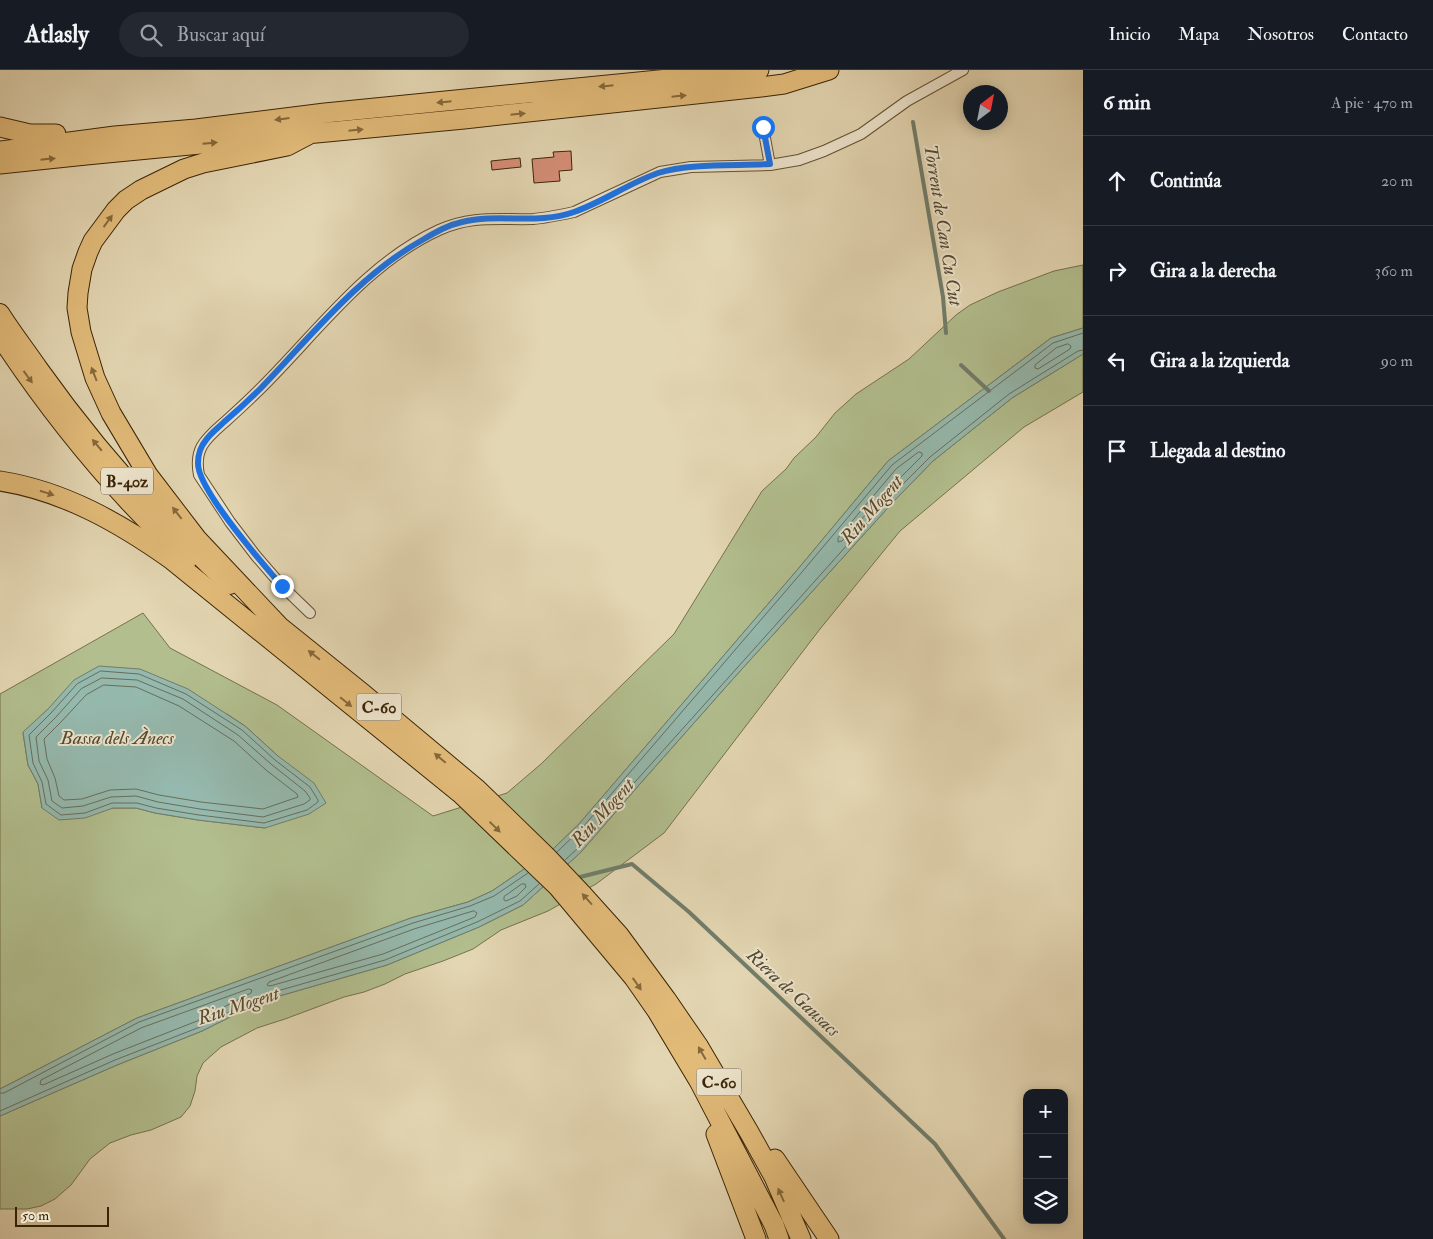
<!DOCTYPE html>
<html lang="es">
<meta charset="utf-8">
<style>
body{margin:0;font-family:"IM FELL Double Pica",serif;background:#242831;color:#f1f3f6}
.controls{position:absolute;right:15px;bottom:15px;display:grid;overflow:hidden;border-radius:10px;box-shadow:0 2px 12px #0003}
.controls button{width:45px;height:45px;display:grid;place-items:center;padding:0;border:0;border-bottom:1px solid #363941;background:#171b24;color:#f1f3f6;font:25px sans-serif}
.compass{position:absolute;left:963px;top:15px;width:45px;height:45px;border-radius:50%;background:#171b24;box-shadow:0 2px 12px #0003;rotate:32deg}
.scale{position:absolute;left:15px;bottom:12px;width:94px;box-sizing:border-box;padding-left:5px;border:2px solid #3b2406;border-top:0;font-size:14px;line-height:18px;white-space:nowrap;color:#3b2406;-webkit-text-stroke:4px #ede4cd;paint-order:stroke}
.stop{position:absolute;width:15px;height:15px;margin:-11px;border:4px solid #1a73e8;border-radius:50%;background:#fff}
.stop.end{background:#1a73e8;border-color:#fff;box-shadow:0 1px 5px #0008}
.list{margin:0;padding:0;list-style:none}
h2{display:flex;justify-content:space-between;align-items:center;height:65px;margin:0;padding:0 20px;font-size:21px}
h2 small{font-size:16px;font-weight:400;color:#9ea1a6}
.list li{display:grid;grid-template-columns:32px 1fr auto;gap:15px;align-items:center;box-sizing:border-box;height:90px;padding:0 20px;border-top:1px solid #363941}
.list b{display:block;font-size:19px;white-space:nowrap}
.list em{font-size:16px;font-style:normal;color:#9ea1a6}
.icon{flex:none;width:28px;height:28px;fill:none;stroke:currentColor;stroke-width:2;stroke-linecap:round;stroke-linejoin:round}
.map{position:relative;flex:none;width:1083px;height:1169px;overflow:hidden}
header{display:flex;align-items:center;gap:30px;box-sizing:border-box;height:70px;padding:0 25px;background:#171b24;border-bottom:1px solid #363941}
header strong{font-size:24px}
nav{display:flex;gap:28px;margin-inline-start:auto;font-size:18px}
.search{width:350px;height:45px;background:#242831;display:flex;align-items:center;gap:12px;box-sizing:border-box;padding:0 18px;border-radius:28px;color:#9ea1a6;font-size:19px}
main{display:flex}
aside{flex:1;background:#171b24}
.map>svg:first-child{display:block}
.green{fill:#b2be8e;stroke:#76714a;fill-rule:evenodd}
.water{fill:#95b9ae;stroke:#717d6b}
.lines{fill:none;stroke-linecap:round;stroke-linejoin:round}
.shore{stroke:#686e5a;stroke-width:1}
.stream{stroke:#717d6b;stroke-width:4}
.building{fill:#d68e77;stroke:#3b2406}
.minor-casing{stroke:#655031;stroke-width:12}
.trunk-casing{stroke:#3b2406;stroke-width:20}
.motorway-casing{stroke:#3b2406;stroke-width:21}
.minor{stroke:#ede4cd;stroke-width:10}
.trunk{stroke:#e2bb79;stroke-width:18}
.motorway{stroke:#e2bb79;stroke-width:19}
.oneway{fill:#86683a}
.route{stroke:#1a73e8;stroke-width:6}
.labels{text-anchor:middle;stroke-width:4;stroke-linejoin:round;paint-order:stroke}
.shield{fill:#ede4cd;stroke:#705e42;stroke-width:1}
.shield-label{font-size:16px;font-weight:bold;fill:#3b2406}
.water-label{font-size:19px;font-style:italic;fill:#524930;stroke:#ede4cd}
</style>
<header>
<strong>Atlasly</strong>
<div class="search"><svg class="icon" aria-label="search" viewBox="0 0 24 24"><circle cx="10" cy="10" r="6"/><path d="M15 15l6 6"/></svg>Buscar aquí</div>
<nav><a>Inicio</a><a>Mapa</a><a>Nosotros</a><a>Contacto</a></nav>
</header>
<main>
<div class="map">
<svg width="1083" height="1169" viewBox="0 0 1083 1169">
<rect width="100%" height="100%" fill="#e3d6b2"/>
<filter id="stains"><feTurbulence type="fractalNoise" baseFrequency=".004" numOctaves="4"/><feColorMatrix values="0 0 0 0 .2 0 0 0 0 .09 0 0 0 0 .02 0 0 0 .5 -.17"/></filter>
<radialGradient id="worn" r=".72"><stop offset=".6" stop-color="#630" stop-opacity="0"/><stop offset="1" stop-color="#630" stop-opacity=".3"/></radialGradient>
<path class="green" d="M 1083,195 L 1083,258 L 1051,268 L 888,391 L 798,499 L 579,754 L 552,780 L 492,821 L 468,832 L 411,848 L 137,948 L 0,1019 L 0,624 L 143,543 L 170,578 L 277,635 L 433,746 L 507,723 L 541,694 L 674,564 L 762,421 L 786,399 L 794,388 L 816,367 L 835,343 L 856,324 L 909,289 L 956,245 L 970,235 L 998,222 L 1054,201 ZM 48,639 L 227,644 L 245,656 L 278,686 L 265,758 L 198,750 L 155,743 L 136,738 L 42,738 L 38,714 L 28,695 L 23,663 Z
M 1083,284 L 1083,322 L 1024,357 L 900,461 L 820,559 L 664,763 L 596,814 L 548,841 L 501,860 L 473,879 L 443,891 L 405,904 L 385,914 L 364,922 L 344,927 L 285,949 L 257,958 L 221,977 L 203,993 L 197,1006 L 195,1021 L 190,1036 L 181,1047 L 151,1060 L 131,1065 L 110,1073 L 90,1089 L 71,1115 L 55,1129 L 41,1136 L 27,1139 L 0,1139 L 0,1046 L 117,995 L 202,961 L 262,931 L 387,895 L 479,857 L 523,835 L 581,782 L 639,715 L 732,610 L 895,430 L 933,391 L 1012,328 Z"/>
<path class="water" d="M 1083,258 L 1083,284 L 1012,328 L 933,391 L 895,430 L 732,610 L 639,715 L 581,782 L 523,835 L 479,857 L 387,895 L 262,931 L 202,961 L 117,995 L 0,1046 L 0,1019 L 137,948 L 411,848 L 468,832 L 492,821 L 552,780 L 579,754 L 798,499 L 888,391 L 1051,268 Z
M 99,596 L 140,599 L 188,619 L 245,656 L 278,686 L 314,713 L 326,733 L 309,744 L 265,758 L 198,750 L 155,743 L 136,738 L 113,738 L 85,748 L 59,750 L 42,738 L 38,714 L 28,695 L 23,662 L 48,639 L 74,610 Z"/>
<g class="lines">
<path class="shore" d="M 1068,274 L 1071,276 L 1070,279 L 1038,299 L 1035,298 L 1035,295 L 1056,278 Z
M 919,382 L 922,383 L 922,386 L 886,422 L 842,471 L 838,472 L 838,468 L 896,399 Z
M 101,601 L 139,604 L 186,624 L 242,660 L 275,690 L 310,717 L 318,730 L 318,732 L 307,740 L 264,753 L 199,745 L 156,738 L 137,733 L 112,733 L 85,743 L 61,745 L 46,734 L 42,712 L 33,693 L 29,665 L 51,643 L 77,614 Z
M 102,608 L 137,610 L 183,629 L 238,665 L 271,694 L 305,721 L 310,728 L 310,730 L 304,734 L 263,747 L 200,739 L 158,732 L 136,726 L 111,727 L 83,736 L 62,738 L 52,731 L 48,710 L 39,691 L 36,667 L 56,647 L 81,619 Z
M 104,615 L 136,617 L 179,636 L 234,671 L 266,700 L 297,724 L 298,727 L 263,739 L 201,732 L 159,725 L 136,719 L 110,720 L 82,729 L 64,730 L 59,726 L 55,708 L 47,689 L 44,669 L 61,652 L 86,625 Z
M 557,782 L 583,757 L 802,502 L 892,395 L 1053,273 L 1083,263
M 565,790 L 578,778 L 635,712 L 891,426 L 930,387 L 1009,324 L 1078,281 L 1083,280
M 522,814 L 525,814 L 526,817 L 517,826 L 506,831 L 504,830 L 504,827 Z
M 474,841 L 477,843 L 475,847 L 383,884 L 270,916 L 267,915 L 269,912 L 414,859 Z
M 249,919 L 252,920 L 251,923 L 197,951 L 113,984 L 43,1015 L 40,1014 L 41,1010 L 141,958 Z
M 0,1023 L 4,1023 L 139,952 L 413,853 L 470,836 L 494,826 L 528,803
M 0,1041 L 115,990 L 200,957 L 260,926 L 385,890 L 477,852 L 520,831 L 539,814"/>
<path class="stream" d="M 913,52 L 943,227 L 946,263
M 961,295 L 989,321
M 576,808 L 632,794 L 689,842 L 935,1074 L 1004,1169"/>
</g>
<path class="building" d="M 571,81 L 572,100 L 559,101 L 560,111 L 534,113 L 532,89 L 554,87 L 553,82 Z
M 520,88 L 521,97 L 492,100 L 491,91 Z"/>
<g class="lines">
<defs>
<path id="minor" d="M 763,57 L 770,95
M 310,543 L 282,516 L 256,486 L 230,452 L 199,405 C 197,395 197,385 202,376 C 208,366 217,359 226,351 C 237,341 248,331 259,320 C 316,264 365,194 439,160 C 472,145 499,150 533,149 C 546,148 560,145 574,142 L 660,102 L 691,97 L 770,95 L 799,90 L 824,81 L 861,64 L 907,31 L 963,0"/>
<path id="trunk" d="M 0,243 C 12,262 26,280 39,299 C 95,378 159,450 230,515
M 0,267 C 54,349 116,424 187,491"/>
<path id="motorway" d="M 0,57 L 30,64 L 56,64
M 308,65 L 287,76 L 203,93 L 184,99 L 141,120 L 126,130 L 116,140 L 93,171 L 88,182 L 82,199 L 78,223 L 77,238 L 81,262 L 95,308 L 111,343 L 148,405 L 197,469 L 280,557 L 362,623 L 477,719 L 546,786 L 583,825 L 619,865 L 666,929 L 699,977 L 749,1062 L 774,1107 L 801,1169
M 0,81 L 115,66 L 196,59 L 325,43 L 759,0
M 0,94 L 86,85 L 464,49 L 761,17 L 784,14 L 829,0
M 0,411 C 64,421 120,453 172,490 L 460,723 L 558,817 L 634,908 L 657,941 L 699,1011 L 774,1155 L 779,1169
M 716,1064 L 756,1169
M 775,1089 L 829,1169"/>
</defs>
<use href="#minor" class="minor-casing"/>
<use href="#trunk" class="trunk-casing"/>
<use href="#motorway" class="motorway-casing"/>
<use href="#minor" class="minor"/>
<use href="#trunk" class="trunk"/>
<use href="#motorway" class="motorway"/>
</g>
<defs><path id="oneway-solid" d="M-6-.8H1V-3.2L6.5 0L1 3.2V.8H-6Z" transform="scale(1.25)"/></defs>
<g class="oneway">
<use href="#oneway-solid" transform="translate(606 16) rotate(174)"/>
<use href="#oneway-solid" transform="translate(679 26) rotate(-6)"/>
<use href="#oneway-solid" transform="translate(444 32) rotate(174)"/>
<use href="#oneway-solid" transform="translate(518 44) rotate(-6)"/>
<use href="#oneway-solid" transform="translate(282 49) rotate(173)"/>
<use href="#oneway-solid" transform="translate(356 60) rotate(-6)"/>
<use href="#oneway-solid" transform="translate(210 73) rotate(-5)"/>
<use href="#oneway-solid" transform="translate(48 89) rotate(-6)"/>
<use href="#oneway-solid" transform="translate(108 151) rotate(-54)"/>
<use href="#oneway-solid" transform="translate(94 304) rotate(-111)"/>
<use href="#oneway-solid" transform="translate(28 307) rotate(54)"/>
<use href="#oneway-solid" transform="translate(97 375) rotate(-130)"/>
<use href="#oneway-solid" transform="translate(47 423) rotate(18)"/>
<use href="#oneway-solid" transform="translate(177 443) rotate(-128)"/>
<use href="#oneway-solid" transform="translate(314 585) rotate(-142)"/>
<use href="#oneway-solid" transform="translate(346 632) rotate(39)"/>
<use href="#oneway-solid" transform="translate(440 688) rotate(-140)"/>
<use href="#oneway-solid" transform="translate(495 757) rotate(44)"/>
<use href="#oneway-solid" transform="translate(587 829) rotate(-132)"/>
<use href="#oneway-solid" transform="translate(637 914) rotate(55)"/>
<use href="#oneway-solid" transform="translate(702 983) rotate(-120)"/>
<use href="#oneway-solid" transform="translate(781 1125) rotate(-114)"/>
</g>
<g class="lines">
<path class="route" d="M 282,516 C 263,494 197,419 198,393 C 198,384 201,376 206,370 C 211,363 218,358 224,352 C 237,341 249,330 261,318 C 312,265 359,205 424,169 C 436,162 448,155 462,152 C 499,143 538,155 574,142 C 603,132 629,113 658,103 C 689,93 736,96 770,94 L 763,57"/>
</g>
<g class="labels">
<g class="shield">
<rect x="101" y="397.5" width="52" height="27" rx="4"/>
<rect x="356.5" y="623.5" width="45" height="27" rx="4"/>
<rect x="696.5" y="998.5" width="45" height="27" rx="4"/>
</g>
<g class="shield-label">
<text x="127" y="417">B-40z</text>
<text x="379" y="643">C-60</text>
<text x="719" y="1018">C-60</text>
</g>
<g class="water-label">
<text transform="translate(944 155) rotate(81)" y="7">Torrent de Can Cu Cut</text>
<text transform="translate(871 439) rotate(-49)" y="7">Riu Mogent</text>
<text x="117" y="674">Bassa dels Ànecs</text>
<text transform="translate(602 742) rotate(-48)" y="7">Riu Mogent</text>
<text transform="translate(794 922) rotate(43)" y="7">Riera de Gausacs</text>
<text transform="translate(238 935) rotate(-18)" y="7">Riu Mogent</text>
</g>
</g>
<rect width="100%" height="100%" filter="url(#stains)"/>
<rect width="100%" height="100%" fill="url(#worn)"/>
</svg>
<div class="controls">
<button>+</button>
<button>−</button>
<button><svg class="icon" aria-label="layers" viewBox="0 0 24 24"><path d="M12 4l9 5-9 5-9-5zM3 14l9 5 9-5"/></svg></button>
</div>
<svg class="compass" viewBox="-18 -18 36 36"><path d="M0-13l5 13h-10z" fill="#e53935"/><path d="M0 13l5-13h-10z" fill="#9ea1a6"/></svg>
<div class="scale">50 m</div>
<div class="stop" style="left:763px;top:57px"></div>
<div class="stop end" style="left:282px;top:516px"></div>
</div>
<aside>
<h2>6 min<small>A pie · 470 m</small></h2>
<ul class="list">
<li><svg class="icon" aria-label="ahead" viewBox="0 0 24 24"><path d="M12 20V5M6 11l6-6 6 6"/></svg><div><b>Continúa</b></div><em>20 m</em></li>
<li><svg class="icon" aria-label="right" viewBox="0 0 24 24"><path d="M7 20v-9h11M14 6l5 5-5 5"/></svg><div><b>Gira a la derecha</b></div><em>360 m</em></li>
<li><svg class="icon" aria-label="left" viewBox="0 0 24 24"><path d="M17 20v-9H6M10 6l-5 5 5 5"/></svg><div><b>Gira a la izquierda</b></div><em>90 m</em></li>
<li><svg class="icon" aria-label="arrive" viewBox="0 0 24 24"><path d="M6 21V4h12l-3 4 3 4H6"/></svg><div><b>Llegada al destino</b></div></li>
</ul>
</aside>
</main>
